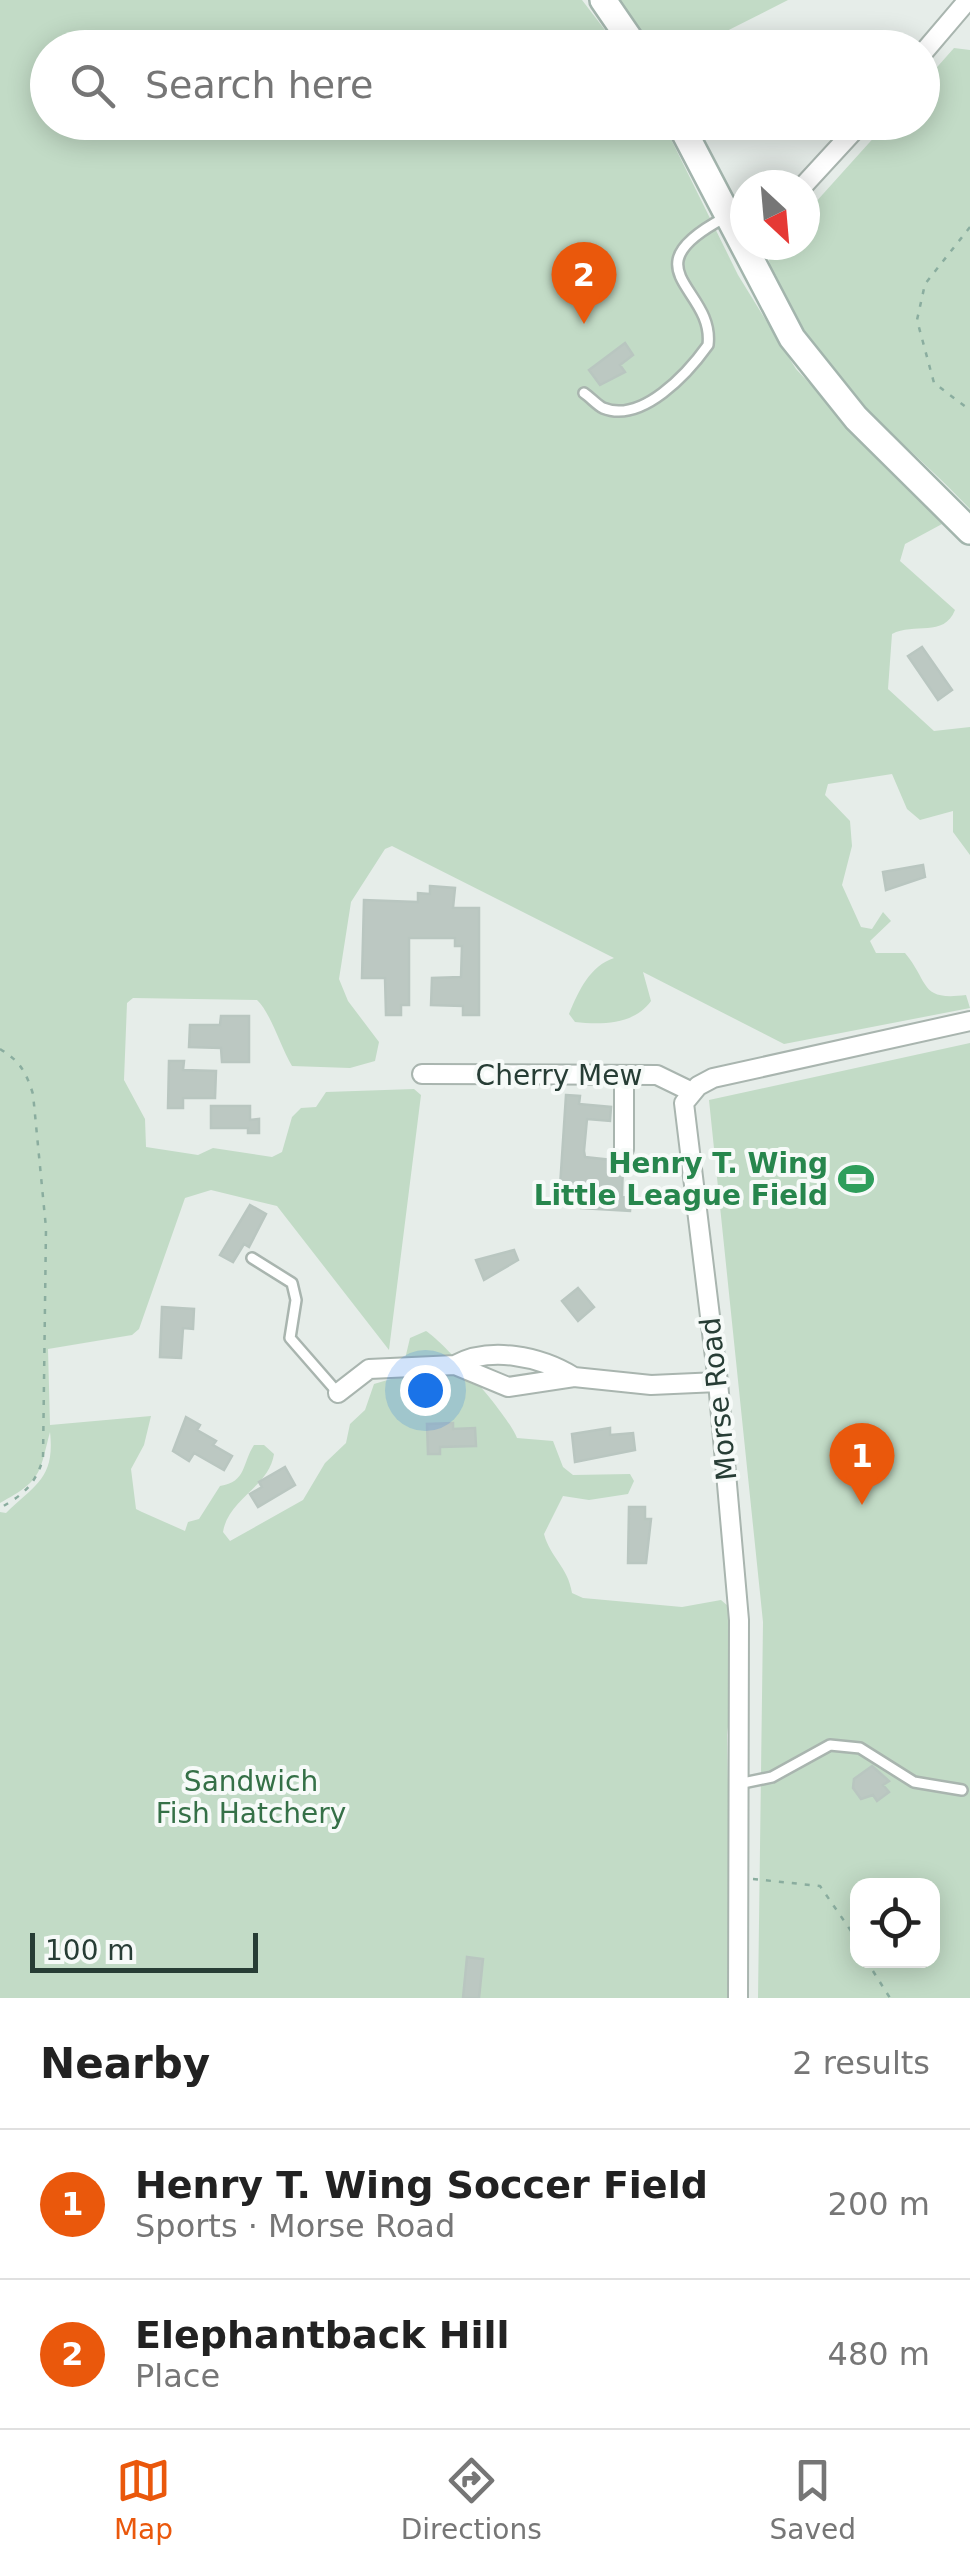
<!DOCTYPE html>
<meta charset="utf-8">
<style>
body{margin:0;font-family:"DejaVu Sans",sans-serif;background:#f2f2f2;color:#222}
.controls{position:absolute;right:30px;bottom:30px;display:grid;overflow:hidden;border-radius:20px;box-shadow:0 5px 25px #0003}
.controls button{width:90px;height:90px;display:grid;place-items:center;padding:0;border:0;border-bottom:2px solid #e0e0e0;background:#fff;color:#222;font:50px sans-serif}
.compass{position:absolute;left:730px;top:170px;width:90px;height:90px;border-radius:50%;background:#fff;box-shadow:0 5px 25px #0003;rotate:154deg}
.scale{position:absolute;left:30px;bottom:25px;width:228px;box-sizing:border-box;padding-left:10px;border:5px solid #273d35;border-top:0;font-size:28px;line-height:35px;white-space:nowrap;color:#273d35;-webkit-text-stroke:8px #f6faf8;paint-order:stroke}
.you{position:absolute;left:425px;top:1390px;width:35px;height:35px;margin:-25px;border:8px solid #fff;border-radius:50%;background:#1a73e8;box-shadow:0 0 0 15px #1a73e833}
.badge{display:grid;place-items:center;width:65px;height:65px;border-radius:50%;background:#ea580c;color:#fff;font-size:32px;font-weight:700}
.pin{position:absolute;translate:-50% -82px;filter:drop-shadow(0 2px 5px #0008)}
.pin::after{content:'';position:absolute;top:52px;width:35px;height:30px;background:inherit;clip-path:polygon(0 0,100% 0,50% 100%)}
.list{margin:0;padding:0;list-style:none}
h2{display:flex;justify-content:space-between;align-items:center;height:130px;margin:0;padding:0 40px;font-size:42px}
h2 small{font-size:32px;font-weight:400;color:#767676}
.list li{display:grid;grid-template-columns:65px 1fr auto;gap:30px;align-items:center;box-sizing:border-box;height:150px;padding:0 40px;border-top:2px solid #e0e0e0}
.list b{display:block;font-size:38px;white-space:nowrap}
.list p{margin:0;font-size:32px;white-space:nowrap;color:#767676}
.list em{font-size:32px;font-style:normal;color:#767676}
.icon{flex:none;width:55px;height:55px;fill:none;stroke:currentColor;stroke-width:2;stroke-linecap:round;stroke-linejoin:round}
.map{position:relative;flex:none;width:970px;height:1998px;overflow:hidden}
.search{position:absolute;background:#fff;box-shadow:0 5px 25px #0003;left:30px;right:30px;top:30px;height:110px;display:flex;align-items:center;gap:25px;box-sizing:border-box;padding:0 35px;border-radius:55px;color:#767676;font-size:38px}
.sheet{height:430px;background:#fff}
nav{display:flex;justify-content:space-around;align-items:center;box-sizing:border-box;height:140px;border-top:2px solid #e0e0e0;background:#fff;font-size:28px;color:#767676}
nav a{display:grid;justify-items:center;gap:5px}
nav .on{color:#ea580c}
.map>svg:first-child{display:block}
.green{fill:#c2dbc6;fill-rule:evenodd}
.building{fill:#bcc8c2;stroke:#b9c6c0;stroke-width:2.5}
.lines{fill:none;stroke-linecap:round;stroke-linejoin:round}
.service-casing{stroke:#a9b5af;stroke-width:14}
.minor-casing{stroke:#a9b5af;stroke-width:22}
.secondary-casing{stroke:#a3b5ad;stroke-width:30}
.path{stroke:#8aad9f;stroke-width:2.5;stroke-dasharray:5 8;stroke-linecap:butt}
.service{stroke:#fff;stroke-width:9}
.minor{stroke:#fff;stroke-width:18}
.secondary{stroke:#fff;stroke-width:25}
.labels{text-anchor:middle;stroke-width:8;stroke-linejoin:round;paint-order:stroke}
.street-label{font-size:28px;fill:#273d35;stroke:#f6faf8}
.leisure-label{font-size:28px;font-weight:bold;fill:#27864d;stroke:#f6faf8;text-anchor:end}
.park-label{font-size:28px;fill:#357047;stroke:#f6faf8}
</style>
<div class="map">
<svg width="970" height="1998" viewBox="0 0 970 1998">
<rect width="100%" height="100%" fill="#e6ede9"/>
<path class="green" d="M 0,0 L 582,0 L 618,47 L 48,48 L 48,122 L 663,123 L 738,275 L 796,369 L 942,524 L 905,544 L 900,561 L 955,610 C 944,638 914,622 892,634 L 888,689 L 934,731 L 970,727 L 970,855 L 953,832 L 953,811 L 920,820 L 907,809 L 892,774 L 828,784 L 825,795 L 850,821 L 852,846 L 842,885 L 861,927 L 872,929 L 883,912 L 891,921 L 870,941 L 876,953 L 905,953 C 930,983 919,1001 966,995 L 970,1008 L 784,1044 L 643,972 L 651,1001 C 634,1025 601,1025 575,1022 L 569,1014 C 579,990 590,966 614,958 L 392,846 L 385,849 L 351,902 L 339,979 L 348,1001 L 379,1042 L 375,1061 L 350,1068 L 292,1066 C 281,1048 271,1013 257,1000 L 133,998 L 127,1003 L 124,1080 L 145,1119 L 146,1147 L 198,1155 L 213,1148 L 272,1157 L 282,1152 L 292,1117 L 301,1108 L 316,1107 L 326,1092 L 414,1089 L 421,1095 L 389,1350 L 277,1206 L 211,1190 L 185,1198 L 139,1329 L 132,1335 L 48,1349 L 50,1425 L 151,1416 L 144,1445 L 131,1469 L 136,1509 L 142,1512 L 185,1531 L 188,1522 L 199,1519 L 220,1486 C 247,1482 242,1463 254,1445 L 264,1445 L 274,1454 C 269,1487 228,1499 223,1532 L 230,1541 L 303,1500 L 325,1463 L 346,1443 L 350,1424 L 365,1410 L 374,1384 L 401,1376 L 410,1338 L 426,1331 C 445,1343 509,1416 517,1438 L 553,1441 L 563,1467 L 573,1475 L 630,1474 L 634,1481 L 628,1494 L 589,1500 L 563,1496 L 544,1534 C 550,1557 568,1567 572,1593 L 583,1598 L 682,1607 L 721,1600 L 728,1606 L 732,1693 L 727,1735 L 731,1940 L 727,1998 L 0,1998 L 0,1512 L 6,1513 C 36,1484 55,1478 50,1432 C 39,1473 43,1480 0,1503 Z
M 617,0 L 788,0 L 693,48 L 652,47 Z
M 954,48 L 970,50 L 970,509 C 903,437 787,355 768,256 L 777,245 L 805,245 L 805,214 L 887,123 L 922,122 L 923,83 Z
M 970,1043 L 970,1998 L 758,1998 L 763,1622 L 709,1100 ZM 858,1886 L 932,1886 L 932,1960 L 858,1960 Z"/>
<path class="building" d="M 625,343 L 633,355 L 620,365 L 625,372 L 600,385 L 589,370 Z
M 922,647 L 952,690 L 938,700 L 908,656 Z
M 923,865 L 925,877 L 886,890 L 883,872 Z
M 430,886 L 455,888 L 453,908 L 479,908 L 479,1015 L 463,1015 L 463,1006 L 431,1005 L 432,978 L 461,977 L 462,946 L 455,946 L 455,938 L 409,938 L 409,1005 L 401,1005 L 401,1015 L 386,1015 L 385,978 L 362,978 L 364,900 L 418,902 L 418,893 L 430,894 Z
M 221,1016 L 249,1016 L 249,1062 L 222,1062 L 221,1048 L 189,1047 L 190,1025 L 220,1025 Z
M 169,1061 L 184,1061 L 183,1070 L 216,1071 L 215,1098 L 183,1098 L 183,1108 L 168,1108 Z
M 566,1095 L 580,1096 L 579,1104 L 611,1107 L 610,1121 L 587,1119 L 584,1151 L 585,1157 L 623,1161 L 622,1197 L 631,1198 L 630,1211 L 581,1208 L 582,1189 L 560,1187 Z
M 211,1106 L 250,1106 L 250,1120 L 259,1119 L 259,1133 L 248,1133 L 248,1128 L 211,1128 Z
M 250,1205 L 266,1214 L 249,1247 L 244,1244 L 233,1262 L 220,1255 Z
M 514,1250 L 518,1260 L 484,1280 L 476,1260 Z
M 578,1288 L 594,1307 L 578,1321 L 562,1301 Z
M 162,1307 L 194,1309 L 193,1329 L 183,1328 L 181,1358 L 160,1357 Z
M 186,1417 L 200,1425 L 197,1430 L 216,1441 L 213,1445 L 232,1456 L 224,1470 L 194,1453 L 189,1461 L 173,1451 Z
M 453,1423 L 453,1429 L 475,1428 L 476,1446 L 440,1447 L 440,1454 L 428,1454 L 427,1424 Z
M 610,1428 L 610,1435 L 633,1433 L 635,1450 L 575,1462 L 572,1434 Z
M 285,1467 L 295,1485 L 258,1507 L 250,1494 L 262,1487 L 259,1482 Z
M 629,1507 L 645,1507 L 645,1519 L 651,1519 L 646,1563 L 628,1563 Z
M 872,1766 L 889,1781 L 883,1785 L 889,1792 L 877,1801 L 873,1795 L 861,1799 L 853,1788 L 854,1779 Z
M 467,1957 L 483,1959 L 479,1998 L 463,1998 Z"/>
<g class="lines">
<defs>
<path id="service" d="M 584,393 C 590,397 597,405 603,408 C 642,424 688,373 708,345 C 715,288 626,270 724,218
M 252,1258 L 292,1283 L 296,1300 L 290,1338 L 338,1393
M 738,1784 L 772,1777 L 830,1745 L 860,1748 L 914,1782 L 962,1790"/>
<path id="minor" d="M 922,54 L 968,0
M 804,185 L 862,122
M 422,1074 L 657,1075 L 692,1092
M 624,1076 L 624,1149
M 455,1365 C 490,1346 540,1356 574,1377
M 338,1393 L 369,1369 L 455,1365 L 508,1387 L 574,1377 L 651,1385 L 718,1382
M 738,1998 L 739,1620 L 718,1382 L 684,1103 L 698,1086 L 713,1078 L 970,1021"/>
<path id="secondary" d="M 603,0 L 636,48
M 679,122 L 792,338 L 856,418 L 970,531"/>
</defs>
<use href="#service" class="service-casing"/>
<use href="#minor" class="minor-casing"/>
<use href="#secondary" class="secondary-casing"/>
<path class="path" d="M 970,227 L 925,284 L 917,320 L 934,383 L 970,410
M 0,1049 C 20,1061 26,1072 33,1094 L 46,1228 L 43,1459 C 35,1485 23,1495 0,1508
M 753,1879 L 820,1886 L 858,1941
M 866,1960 L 890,1998"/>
<use href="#service" class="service"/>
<use href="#minor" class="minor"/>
<use href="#secondary" class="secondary"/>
</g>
<defs>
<symbol id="stadium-bare" viewBox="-9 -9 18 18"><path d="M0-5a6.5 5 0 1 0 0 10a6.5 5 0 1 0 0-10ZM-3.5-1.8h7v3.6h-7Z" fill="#2e9e5b" stroke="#f6faf8" stroke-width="2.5" paint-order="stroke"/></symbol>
</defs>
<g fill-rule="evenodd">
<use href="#stadium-bare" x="831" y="1154" width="50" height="50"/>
</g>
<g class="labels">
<g class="street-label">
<text x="559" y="1085">Cherry Mew</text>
<text transform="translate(718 1399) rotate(-96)" y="10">Morse Road</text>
</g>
<g class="leisure-label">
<text x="828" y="1173">Henry T. Wing<tspan x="828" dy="32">Little League Field</tspan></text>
</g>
<g class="park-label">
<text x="251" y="1791">Sandwich<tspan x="251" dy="32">Fish Hatchery</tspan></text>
</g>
</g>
</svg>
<div class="controls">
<button><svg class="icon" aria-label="locate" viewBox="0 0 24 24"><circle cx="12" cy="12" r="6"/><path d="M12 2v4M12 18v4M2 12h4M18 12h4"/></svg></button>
</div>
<svg class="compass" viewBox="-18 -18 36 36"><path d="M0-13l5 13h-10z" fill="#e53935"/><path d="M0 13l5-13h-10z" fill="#767676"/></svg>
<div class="scale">100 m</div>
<div class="you"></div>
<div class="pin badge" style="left:862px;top:1505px">1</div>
<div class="pin badge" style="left:584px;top:324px">2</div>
<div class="search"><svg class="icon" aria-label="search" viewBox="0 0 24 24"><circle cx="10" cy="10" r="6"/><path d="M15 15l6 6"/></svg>Search here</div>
</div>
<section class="sheet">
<h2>Nearby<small>2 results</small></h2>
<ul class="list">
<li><span class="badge">1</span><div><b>Henry T. Wing Soccer Field</b><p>Sports · Morse Road</p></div><em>200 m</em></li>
<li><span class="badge">2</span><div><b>Elephantback Hill</b><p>Place</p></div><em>480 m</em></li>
</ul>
</section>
<nav>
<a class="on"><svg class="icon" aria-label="map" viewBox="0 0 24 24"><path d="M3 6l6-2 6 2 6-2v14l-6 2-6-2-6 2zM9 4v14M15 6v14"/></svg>Map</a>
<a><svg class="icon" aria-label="directions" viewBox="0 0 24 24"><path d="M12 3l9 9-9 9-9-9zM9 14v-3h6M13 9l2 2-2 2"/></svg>Directions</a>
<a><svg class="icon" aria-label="saved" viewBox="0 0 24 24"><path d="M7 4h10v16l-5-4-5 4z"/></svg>Saved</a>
</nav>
